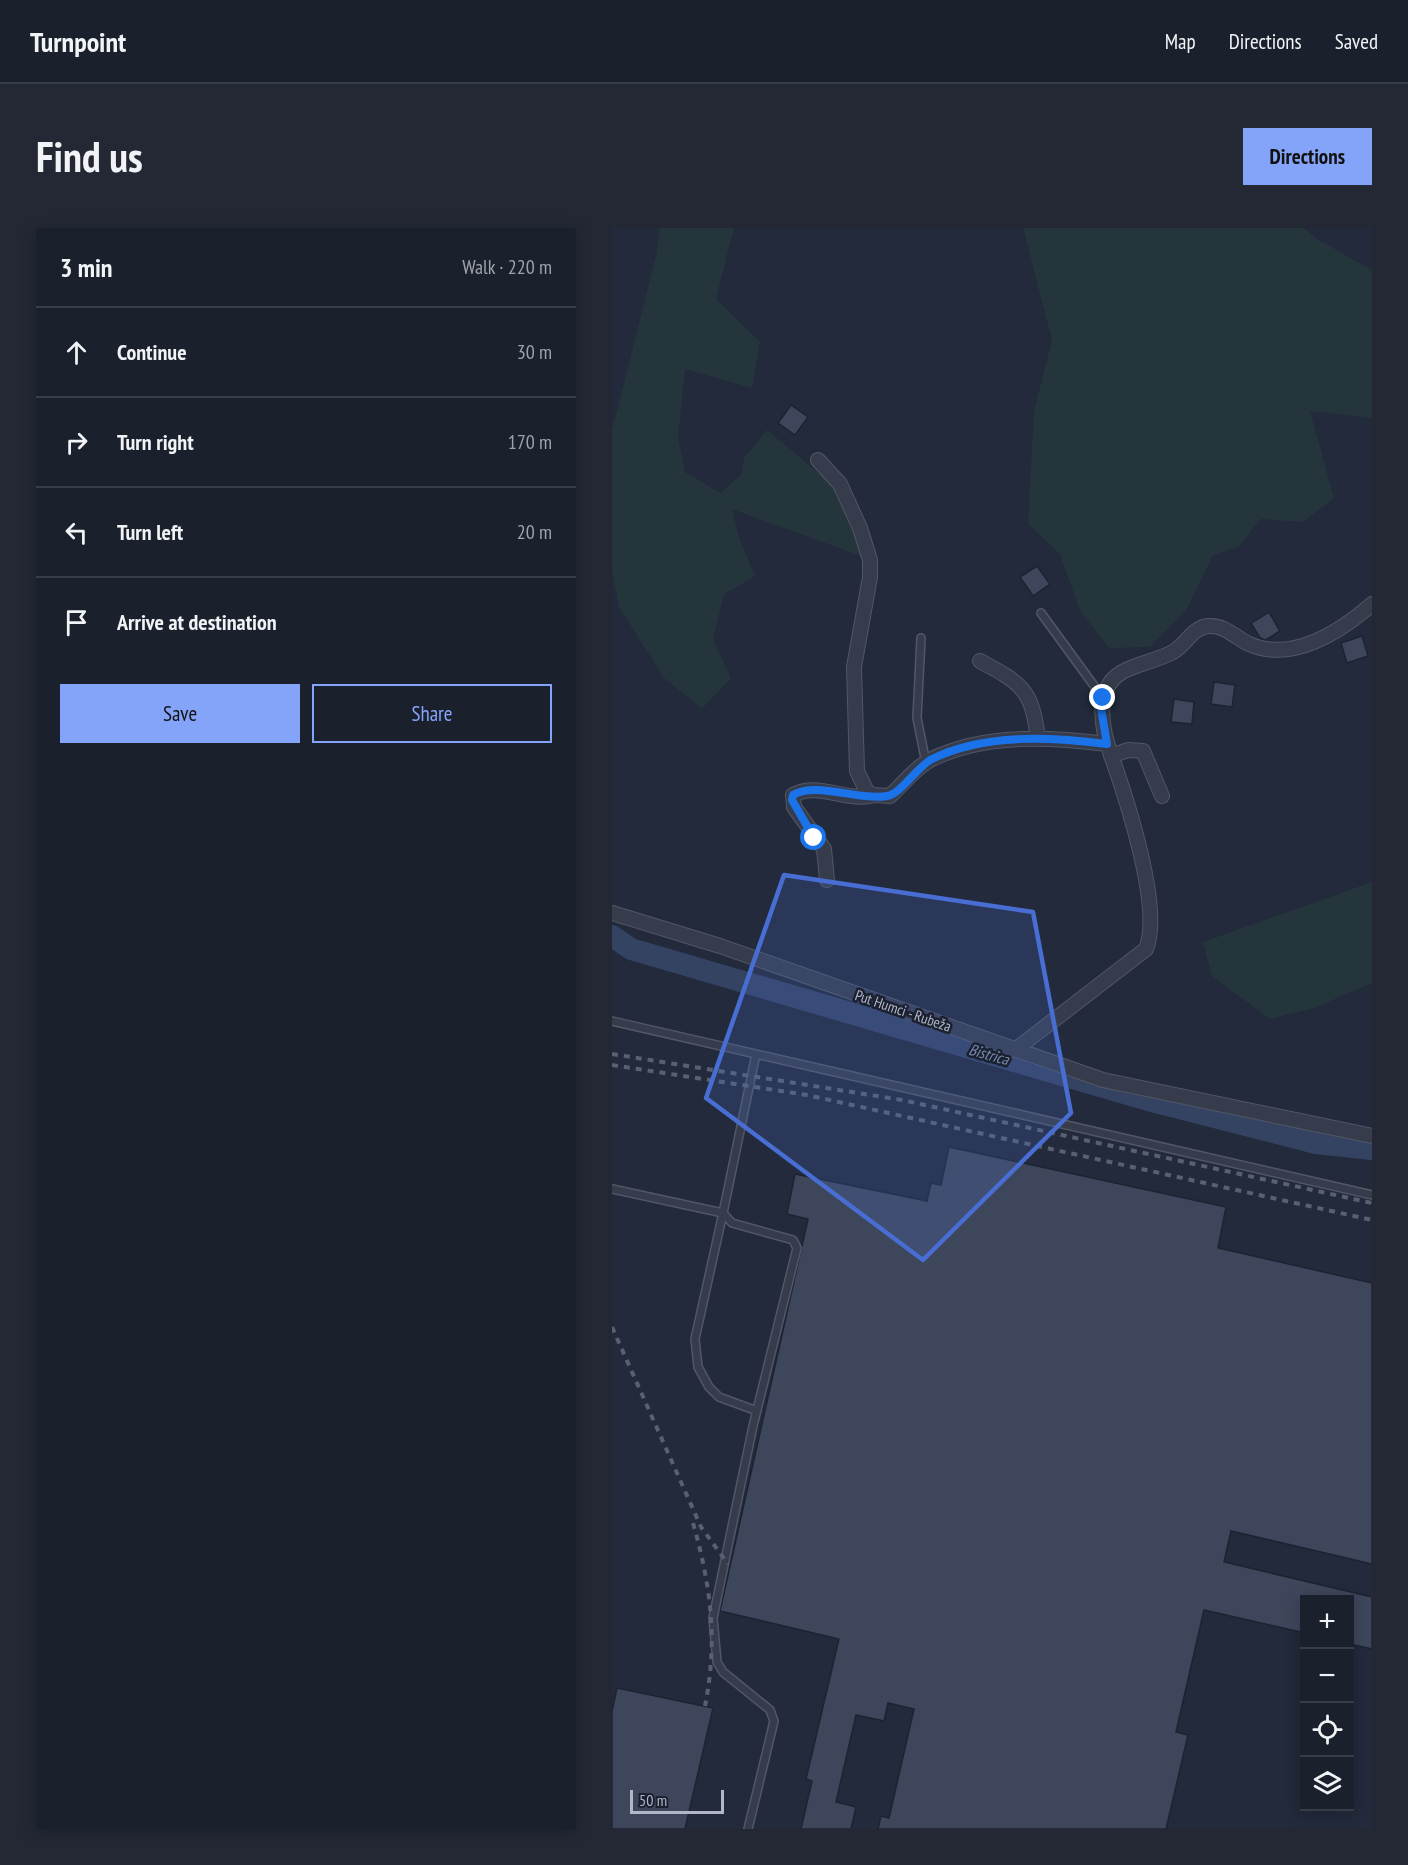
<!DOCTYPE html>
<meta charset="utf-8">
<style>
body{margin:0;font-family:"PT Sans Narrow",sans-serif;background:#232834;color:#f1f3f6}
.controls{position:absolute;right:18px;bottom:18px;display:grid;overflow:hidden;border-radius:0px;box-shadow:0 3px 15px #0003}
.controls button{width:54px;height:54px;display:grid;place-items:center;padding:0;border:0;border-bottom:2px solid #383e48;background:#1a202c;color:#f1f3f6;font:30px sans-serif}
.scale{position:absolute;left:18px;bottom:15px;width:94px;box-sizing:border-box;padding-left:6px;border:3px solid #b1b7c7;border-top:0;font-size:16px;line-height:21px;white-space:nowrap;color:#b1b7c7;-webkit-text-stroke:4px #1b2130;paint-order:stroke}
.stop{position:absolute;width:18px;height:18px;margin:-14px;border:4px solid #1a73e8;border-radius:50%;background:#fff}
.stop.end{background:#1a73e8;border-color:#fff;box-shadow:0 2px 6px #0008}
.list{margin:0;padding:0;list-style:none}
h2{display:flex;justify-content:space-between;align-items:center;height:78px;margin:0;padding:0 24px;font-size:26px}
h2 small{font-size:20px;font-weight:400;color:#9fa3a9}
.list li{display:grid;grid-template-columns:39px 1fr auto;gap:18px;align-items:center;box-sizing:border-box;height:90px;padding:0 24px;border-top:2px solid #383e48}
.list b{display:block;font-size:22px;white-space:nowrap}
.list em{font-size:20px;font-style:normal;color:#9fa3a9}
.actions{display:flex;gap:12px;padding:18px 24px}
.actions a{flex:1;padding:14px 0;border:2px solid #84a4f9;border-radius:0px;text-align:center;font-size:21px;color:#84a4f9}
.actions .main{background:#84a4f9;color:#111}
.icon{flex:none;width:33px;height:33px;fill:none;stroke:currentColor;stroke-width:2;stroke-linecap:round;stroke-linejoin:round}
.map{position:relative;flex:none;width:760px;height:1601px;overflow:hidden;border-radius:0px}
header{display:flex;align-items:center;gap:36px;box-sizing:border-box;height:84px;padding:0 30px;background:#1a202c;border-bottom:2px solid #383e48}
header strong{font-size:28px}
nav{display:flex;gap:33px;margin-inline-start:auto;font-size:21px}
.intro{display:flex;align-items:center;justify-content:space-between;box-sizing:border-box;height:144px;padding:0 36px}
h1{margin:0;font-size:42px}
.button{padding:15px 27px;border-radius:0px;background:#84a4f9;color:#111;font-size:21px;font-weight:700}
main{display:flex;gap:36px;padding:0 36px}
aside{flex:1;background:#1a202c;border-radius:0px;box-shadow:0 3px 15px #0003}
.map>svg:first-child{display:block}
.green{fill:#24363c}
.lines{fill:none;stroke-linecap:round;stroke-linejoin:round}
.river{stroke:#354363;stroke-width:22}
.building{fill:#3e465b;stroke:#1d2332;stroke-width:1.5}
.service-casing{stroke:#515766;stroke-width:10}
.minor-casing{stroke:#515766;stroke-width:16}
.service{stroke:#363c4b;stroke-width:7}
.minor{stroke:#363c4b;stroke-width:14}
.rail{stroke:#586072;stroke-width:4;stroke-dasharray:6 6;stroke-linecap:butt}
.route{stroke:#1a73e8;stroke-width:8}
.marked{fill:#496ed3;fill-opacity:0.2;stroke:#496ed3;stroke-width:4.5;stroke-linejoin:round}
.labels{text-anchor:middle;stroke-width:5;stroke-linejoin:round;paint-order:stroke}
.street-label{font-size:15px;fill:#b1b7c7;stroke:#1b2130}
.water-label{font-size:16px;font-style:italic;fill:#788ab0;stroke:#1b2130}
</style>
<header>
<strong>Turnpoint</strong>
<nav><a>Map</a><a>Directions</a><a>Saved</a></nav>
</header>
<div class="intro"><h1>Find us</h1><a class="button">Directions</a></div>
<main>
<aside>
<h2>3 min<small>Walk · 220 m</small></h2>
<ul class="list">
<li><svg class="icon" aria-label="ahead" viewBox="0 0 24 24"><path d="M12 20V5M6 11l6-6 6 6"/></svg><div><b>Continue</b></div><em>30 m</em></li>
<li><svg class="icon" aria-label="right" viewBox="0 0 24 24"><path d="M7 20v-9h11M14 6l5 5-5 5"/></svg><div><b>Turn right</b></div><em>170 m</em></li>
<li><svg class="icon" aria-label="left" viewBox="0 0 24 24"><path d="M17 20v-9H6M10 6l-5 5 5 5"/></svg><div><b>Turn left</b></div><em>20 m</em></li>
<li><svg class="icon" aria-label="arrive" viewBox="0 0 24 24"><path d="M6 21V4h12l-3 4 3 4H6"/></svg><div><b>Arrive at destination</b></div></li>
</ul>
<div class="actions"><a class="main">Save</a><a>Share</a></div>
</aside>
<div class="map">
<svg width="760" height="1601" viewBox="0 0 760 1601">
<rect width="100%" height="100%" fill="#222a3b"/>
<path class="green" d="M 48,0 L 122,0 L 104,71 L 148,114 L 140,160 L 73,141 L 66,210 L 73,244 L 108,265 L 129,247 L 132,230 L 155,202 L 220,256 L 252,329 L 120,281 L 128,312 L 143,348 L 112,366 L 101,411 L 119,450 L 90,481 L 52,450 L 7,379 L 0,342 L 0,203 L 44,28 Z
M 411,0 L 692,0 L 705,11 L 760,42 L 760,190 L 698,183 L 722,270 L 691,294 L 649,291 L 626,319 L 601,327 L 575,381 L 538,419 L 497,420 L 468,383 L 448,326 L 416,296 L 422,183 L 440,112 Z
M 760,654 L 760,755 L 702,780 L 658,791 L 600,748 L 591,714 Z"/>
<g class="lines">
<path class="river" d="M 0,708 L 19,721 L 536,872 L 704,915 L 760,921"/>
</g>
<path class="building" d="M 179,177 L 196,189 L 183,207 L 166,195 Z
M 425,338 L 438,356 L 421,368 L 408,349 Z
M 657,384 L 668,403 L 654,412 L 648,410 L 639,395 Z
M 750,408 L 756,428 L 735,435 L 729,415 Z
M 602,454 L 623,457 L 620,479 L 599,476 Z
M 562,471 L 582,474 L 580,496 L 559,494 Z
M 337,919 L 614,979 L 606,1020 L 760,1055 L 760,1336 L 619,1303 L 612,1334 L 760,1369 L 760,1421 L 738,1416 L 738,1371 L 693,1371 L 693,1405 L 592,1382 L 564,1504 L 576,1507 L 554,1601 L 266,1601 L 269,1588 L 277,1590 L 302,1481 L 276,1475 L 272,1493 L 244,1487 L 224,1574 L 244,1579 L 239,1601 L 189,1601 L 200,1553 L 194,1551 L 227,1411 L 108,1383 L 196,991 L 175,986 L 183,946 L 315,973 L 319,955 L 329,957 Z
M 5,1460 L 101,1480 L 73,1601 L 0,1601 L 0,1483 Z"/>
<g class="lines">
<defs>
<path id="service" d="M 429,385 L 491,470
M 309,410 L 305,490 L 314,535
M 0,793 L 760,967
M 0,961 L 111,985 L 83,1111 L 86,1139 L 97,1159 L 107,1169 L 145,1183
M 136,1601 L 162,1493 L 158,1482 L 111,1444 L 105,1434 L 101,1390 L 141,1198 L 185,1020 L 181,1012 L 120,995 L 111,985 L 144,826"/>
<path id="minor" d="M 206,232 L 228,256 L 248,300 L 258,332 L 258,349 L 242,439 L 245,543 L 255,564 L 262,567 L 278,568 C 291,556 305,538 320,531 C 373,505 438,509 495,516
M 368,433 C 411,456 420,462 426,511
M 499,528 L 516,522 L 531,523 L 550,568
M 215,652 L 212,621 L 182,579 L 181,567 C 206,553 235,575 262,567
M 0,685 L 108,718 L 491,852 L 760,908
M 403,822 L 534,721 C 551,681 514,569 499,527 C 489,499 481,457 514,442 C 529,435 546,432 561,424 C 574,417 580,399 597,398 C 613,397 624,410 637,416 C 680,435 728,404 760,376"/>
</defs>
<use href="#service" class="service-casing"/>
<use href="#minor" class="minor-casing"/>
<use href="#service" class="service"/>
<use href="#minor" class="minor"/>
<path class="rail" d="M 0,826 L 290,872 L 760,975
M 0,837 L 195,867 L 760,992
M 0,1099 L 89,1299 L 116,1336
M 81,1295 C 99,1358 106,1413 93,1478"/>
</g>
<g class="lines">
<path class="route" d="M 202,610 L 180,572 L 181,567 C 204,553 247,573 275,568 C 289,566 306,538 320,531 C 372,505 439,509 495,516 L 489,480 L 491,470"/>
</g>
<path class="marked" d="M 172,647 L 421,684 L 459,885 L 311,1032 L 94,870 Z"/>
<g class="labels">
<g class="street-label">
<text transform="translate(291 783) rotate(19)" y="5">Put Humci - Rubeža</text>
</g>
<g class="water-label">
<text transform="translate(377 826) rotate(16)" y="6">Bistrica</text>
</g>
</g>
</svg>
<div class="controls">
<button>+</button>
<button>−</button>
<button><svg class="icon" aria-label="locate" viewBox="0 0 24 24"><circle cx="12" cy="12" r="6"/><path d="M12 2v4M12 18v4M2 12h4M18 12h4"/></svg></button>
<button><svg class="icon" aria-label="layers" viewBox="0 0 24 24"><path d="M12 4l9 5-9 5-9-5zM3 14l9 5 9-5"/></svg></button>
</div>
<div class="scale">50 m</div>
<div class="stop" style="left:202px;top:610px"></div>
<div class="stop end" style="left:491px;top:470px"></div>
</div>
</main>
